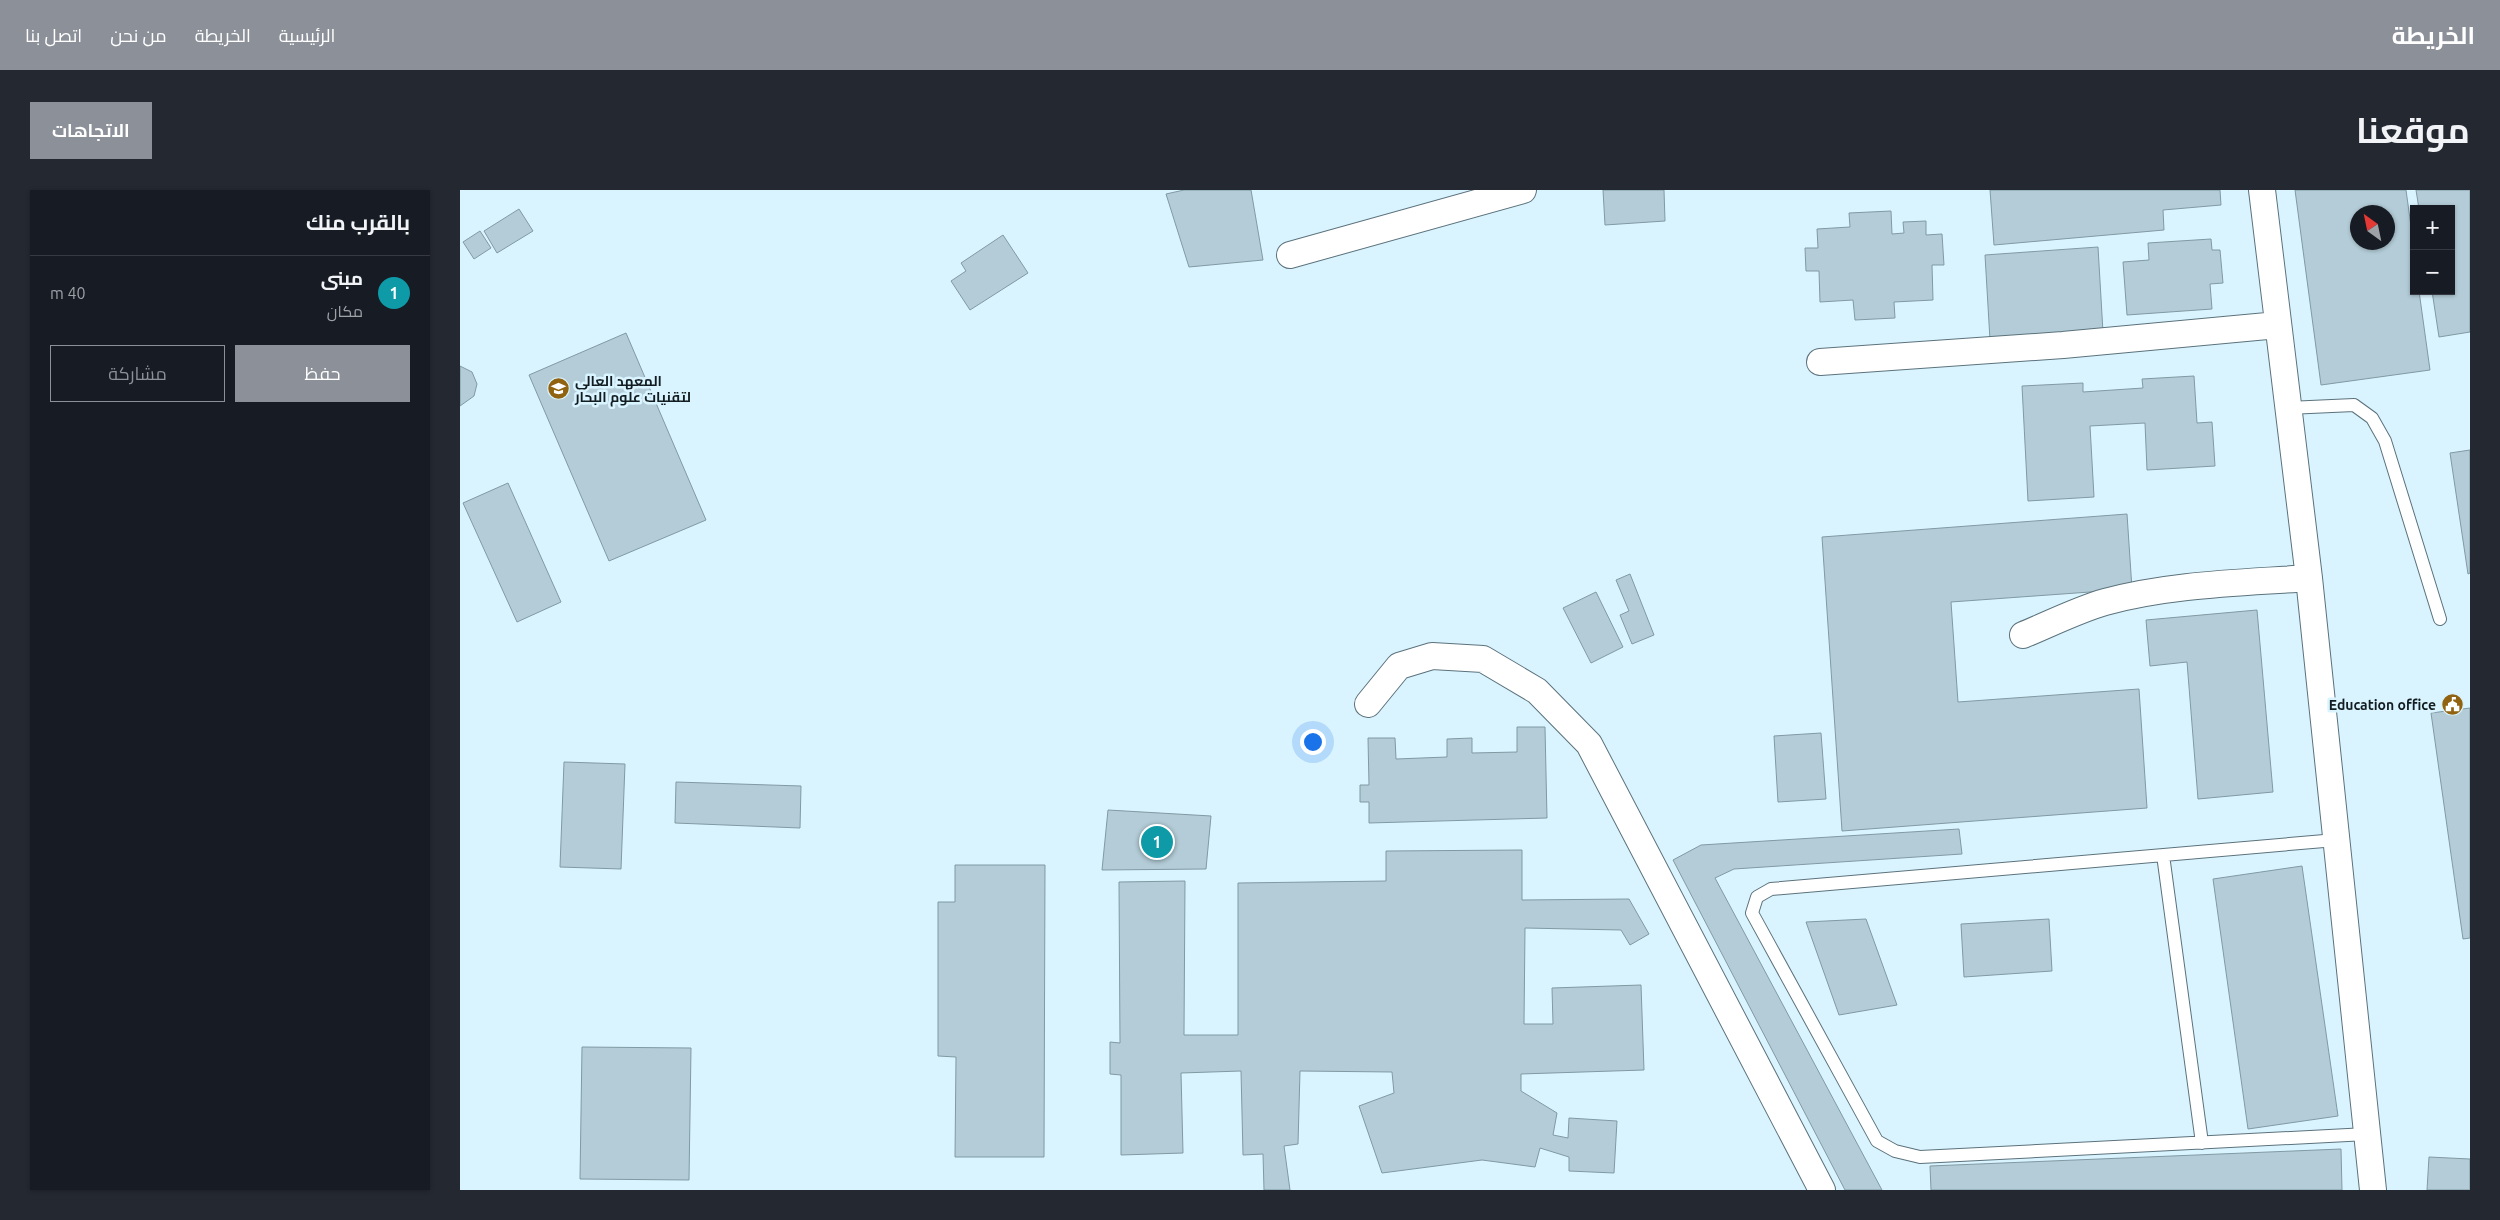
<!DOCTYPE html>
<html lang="ar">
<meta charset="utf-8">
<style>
body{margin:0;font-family:Ubuntu,Cairo,sans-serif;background:#242831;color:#f1f3f6;direction:rtl}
.controls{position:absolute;right:15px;top:15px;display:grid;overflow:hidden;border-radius:0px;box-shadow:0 1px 4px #0004}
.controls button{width:45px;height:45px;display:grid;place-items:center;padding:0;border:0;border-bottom:1px solid #363941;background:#171b24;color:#f1f3f6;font:25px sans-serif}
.compass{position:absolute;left:1890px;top:15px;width:45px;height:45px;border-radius:50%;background:#171b24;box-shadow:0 1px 4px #0004;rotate:327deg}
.you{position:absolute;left:852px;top:551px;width:18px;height:18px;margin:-12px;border:4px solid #fff;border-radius:50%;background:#1a73e8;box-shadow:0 0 0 8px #1a73e833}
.badge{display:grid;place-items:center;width:32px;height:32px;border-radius:50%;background:#8c9099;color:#fff;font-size:16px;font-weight:700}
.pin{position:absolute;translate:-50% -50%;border:2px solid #fff;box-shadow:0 1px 5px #0006}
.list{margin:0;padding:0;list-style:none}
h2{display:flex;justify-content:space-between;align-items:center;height:65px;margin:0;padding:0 20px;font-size:21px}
h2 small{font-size:16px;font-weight:400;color:#9ea1a6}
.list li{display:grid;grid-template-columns:32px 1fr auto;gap:15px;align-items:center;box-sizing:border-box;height:75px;padding:0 20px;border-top:1px solid #363941}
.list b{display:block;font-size:19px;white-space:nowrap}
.list p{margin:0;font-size:16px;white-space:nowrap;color:#9ea1a6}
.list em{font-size:16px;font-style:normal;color:#9ea1a6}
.actions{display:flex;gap:10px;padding:15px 20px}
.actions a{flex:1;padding:11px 0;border:1px solid #8c9099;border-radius:0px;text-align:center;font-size:18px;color:#8c9099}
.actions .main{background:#8c9099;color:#fff}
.map{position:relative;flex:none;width:2010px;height:1000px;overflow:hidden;direction:ltr;border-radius:0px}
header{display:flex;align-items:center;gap:30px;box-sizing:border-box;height:70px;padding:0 25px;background:#8c9099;color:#fff}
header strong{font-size:24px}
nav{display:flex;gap:28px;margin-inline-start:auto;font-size:18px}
.intro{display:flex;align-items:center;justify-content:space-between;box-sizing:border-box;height:120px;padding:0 30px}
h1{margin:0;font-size:35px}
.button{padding:12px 22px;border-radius:0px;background:#8c9099;color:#fff;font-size:18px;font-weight:700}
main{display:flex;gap:30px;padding:0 30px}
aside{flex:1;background:#171b24;border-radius:0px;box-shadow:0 1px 4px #0004}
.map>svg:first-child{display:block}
.building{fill:#b3ccd7;stroke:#8099a3;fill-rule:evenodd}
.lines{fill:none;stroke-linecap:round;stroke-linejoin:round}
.lane-casing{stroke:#5b727c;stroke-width:14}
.street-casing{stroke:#5b727c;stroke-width:28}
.lane{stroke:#fff;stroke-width:12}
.street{stroke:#fff;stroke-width:26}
.labels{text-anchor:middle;stroke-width:5;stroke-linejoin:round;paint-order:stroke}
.poi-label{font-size:14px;font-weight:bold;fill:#131d21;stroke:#daf4ff;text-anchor:start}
</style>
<header>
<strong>الخريطة</strong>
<nav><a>الرئيسية</a><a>الخريطة</a><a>من نحن</a><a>اتصل بنا</a></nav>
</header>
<div class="intro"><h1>موقعنا</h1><a class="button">الاتجاهات</a></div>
<main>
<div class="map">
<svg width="2010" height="1000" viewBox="0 0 2010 1000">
<rect width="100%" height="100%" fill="#daf4ff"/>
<path class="building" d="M 724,0 L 791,0 L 803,70 L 729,77 L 706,4 Z
M 1143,0 L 1204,0 L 1205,31 L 1145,35 Z
M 1530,0 L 1760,0 L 1761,15 L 1703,20 L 1704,40 L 1534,55 Z
M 1835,0 L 1946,0 L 1954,58 L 1954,101 L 1959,101 L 1970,180 L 1861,195 ZM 1898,22 L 1928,22 L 1928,52 L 1898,52 Z
M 1956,0 L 2010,0 L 2010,142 L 1979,147 L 1972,101 L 1991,101 L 1991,19 L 1959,19 Z
M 59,19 L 73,41 L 37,63 L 24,41 Z
M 1431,21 L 1432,44 L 1444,43 L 1443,32 L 1466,31 L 1466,45 L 1482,44 L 1484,75 L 1472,75 L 1473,110 L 1434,112 L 1435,128 L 1395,130 L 1393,110 L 1360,112 L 1359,81 L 1346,81 L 1345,58 L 1358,58 L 1357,39 L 1390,37 L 1389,23 Z
M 20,41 L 31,58 L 14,69 L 3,52 Z
M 543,45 L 568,83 L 510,120 L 491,91 L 506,81 L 501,73 Z
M 1751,49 L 1752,60 L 1760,60 L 1763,93 L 1750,94 L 1752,119 L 1667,125 L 1663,72 L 1689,70 L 1688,53 Z
M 1638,57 L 1643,142 L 1530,150 L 1525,65 Z
M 166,143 L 246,330 L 149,371 L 69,185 Z
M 0,176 L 12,182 L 17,194 L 14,206 L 0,216 Z
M 1734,186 L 1737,233 L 1752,232 L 1755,276 L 1687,280 L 1685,233 L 1630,236 L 1634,307 L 1568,311 L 1562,196 L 1623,193 L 1623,202 L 1683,198 L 1682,189 Z
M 2010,260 L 2010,383 L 2008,384 L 1990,263 Z
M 48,293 L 101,412 L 57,432 L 3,313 Z
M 1667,324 L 1672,399 L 1491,412 L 1498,512 L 1679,499 L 1687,618 L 1382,641 L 1362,347 Z
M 1170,384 L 1194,445 L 1172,454 L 1160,425 L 1169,421 L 1156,390 Z
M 1136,402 L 1163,457 L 1131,473 L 1103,418 Z
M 1797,420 L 1813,602 L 1738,609 L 1727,472 L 1690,476 L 1686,430 Z
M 2010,518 L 2010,748 L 2003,749 L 1971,523 Z
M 1057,537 L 1085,537 L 1087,628 L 909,633 L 909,612 L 900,612 L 900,595 L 909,595 L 908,548 L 935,548 L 936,569 L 987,567 L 987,549 L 1012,548 L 1012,563 L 1057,562 Z
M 1361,543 L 1366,609 L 1318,612 L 1314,546 Z
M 104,572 L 165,574 L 161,679 L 100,677 Z
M 216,592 L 341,596 L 340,638 L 215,633 Z
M 648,620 L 751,626 L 746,679 L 642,680 Z
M 1499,639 L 1502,664 L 1274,679 L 1255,688 L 1422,1000 L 1385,1000 L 1213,670 L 1241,655 Z
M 1062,660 L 1062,710 L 1169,709 L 1189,744 L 1170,755 L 1161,740 L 1065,738 L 1064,834 L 1093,834 L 1092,798 L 1181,795 L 1184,880 L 1061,884 L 1061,901 L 1097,923 L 1093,945 L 1108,948 L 1109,928 L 1157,931 L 1154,983 L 1109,981 L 1109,967 L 1080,958 L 1075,977 L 1022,970 L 922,983 L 899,916 L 934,903 L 932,882 L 840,881 L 838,954 L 824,956 L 830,1000 L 804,1000 L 803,964 L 783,965 L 781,881 L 721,883 L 723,963 L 661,965 L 661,885 L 650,884 L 650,852 L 660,853 L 659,692 L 725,691 L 724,845 L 778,845 L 778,693 L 926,691 L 926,661 Z
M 495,675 L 585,675 L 584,967 L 495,967 L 496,867 L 478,866 L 478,712 L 495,712 Z
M 1842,676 L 1878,926 L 1788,939 L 1753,689 Z
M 1406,729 L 1437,815 L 1379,825 L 1346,732 Z
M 1589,729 L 1592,781 L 1504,787 L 1501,734 Z
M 122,857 L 231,858 L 229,990 L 120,989 Z
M 1881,959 L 1882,1000 L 1471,1000 L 1470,976 Z
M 1969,967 L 2010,969 L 2010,1000 L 1967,1000 Z"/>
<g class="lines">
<defs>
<path id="lane" d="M 1828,218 L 1894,215 L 1912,228 L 1925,251 L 1980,429
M 1876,650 L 1311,699 L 1297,707 L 1292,723 L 1417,951 L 1435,961 L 1460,967 L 1907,944
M 1703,665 L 1742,953"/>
<path id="street" d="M 1802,0 L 1849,388 L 1913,1000
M 830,65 L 1063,0
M 1360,172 L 1603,155 L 1818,135
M 1563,445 C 1590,434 1617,420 1645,412 C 1711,394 1781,393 1849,388
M 908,514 L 939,476 L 972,466 L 1023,469 L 1077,501 L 1129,554 L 1362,1000"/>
</defs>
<use href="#lane" class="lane-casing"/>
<use href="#street" class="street-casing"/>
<use href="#lane" class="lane"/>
<use href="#street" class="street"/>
</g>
<defs>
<symbol id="university-disc" viewBox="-11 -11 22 22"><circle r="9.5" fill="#91620f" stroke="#daf4ff"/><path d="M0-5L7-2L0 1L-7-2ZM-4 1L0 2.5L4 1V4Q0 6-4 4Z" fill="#fff"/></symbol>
<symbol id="civic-disc" viewBox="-11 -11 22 22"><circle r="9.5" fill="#91620f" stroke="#daf4ff"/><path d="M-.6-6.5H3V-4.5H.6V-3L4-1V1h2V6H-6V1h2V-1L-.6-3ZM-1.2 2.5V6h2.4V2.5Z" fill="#fff"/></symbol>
</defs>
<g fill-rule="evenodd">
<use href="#university-disc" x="86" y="186" width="25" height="25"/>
<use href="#civic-disc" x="1980" y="502" width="25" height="25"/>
</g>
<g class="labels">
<g class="poi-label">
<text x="115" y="196">المعهد العالي<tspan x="115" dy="16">لتقنيات علوم البحار</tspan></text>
<text x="1976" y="520" text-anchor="end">Education office</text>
</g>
</g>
</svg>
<div class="controls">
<button>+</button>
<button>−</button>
</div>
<svg class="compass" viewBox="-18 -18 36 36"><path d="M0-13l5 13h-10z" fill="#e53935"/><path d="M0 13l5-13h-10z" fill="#9ea1a6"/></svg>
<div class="you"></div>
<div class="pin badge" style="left:697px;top:652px;background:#0f9aa8">1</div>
</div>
<aside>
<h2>بالقرب منك<small></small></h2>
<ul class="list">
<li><span class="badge" style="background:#0f9aa8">1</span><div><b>مبنى</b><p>مكان</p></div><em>40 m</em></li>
</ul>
<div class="actions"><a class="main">حفظ</a><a>مشاركة</a></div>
</aside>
</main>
